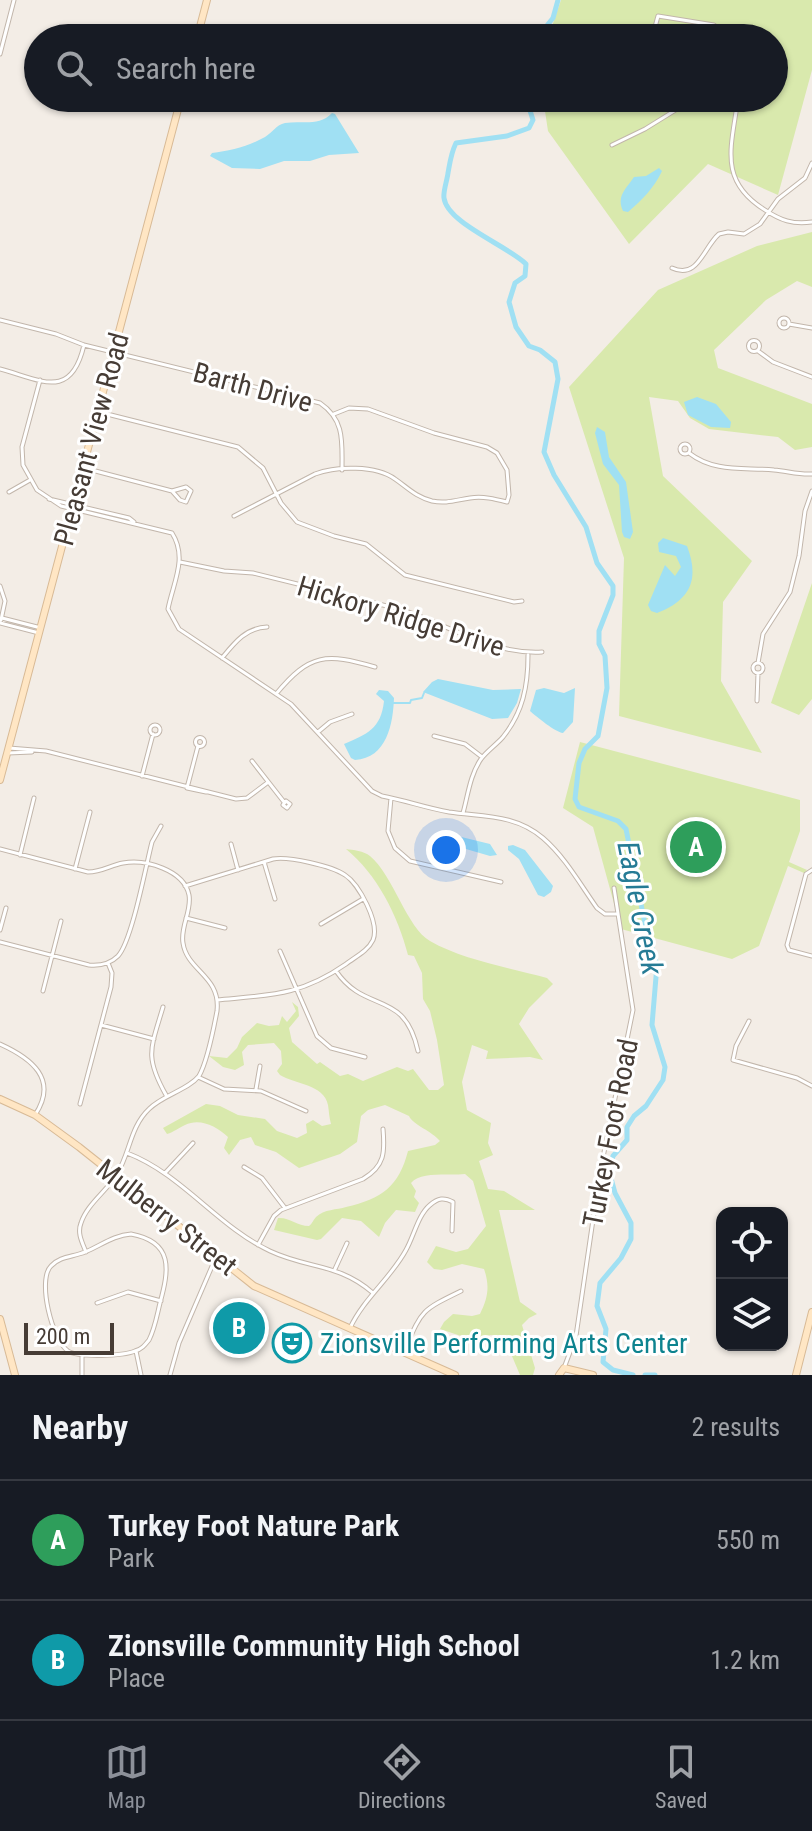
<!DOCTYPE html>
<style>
body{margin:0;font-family:"Roboto Condensed",sans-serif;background:#20242c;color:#f1f3f6}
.controls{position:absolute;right:24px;bottom:24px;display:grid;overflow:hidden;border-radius:16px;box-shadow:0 2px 6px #0004}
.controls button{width:72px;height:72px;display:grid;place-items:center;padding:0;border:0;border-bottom:2px solid #363941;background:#171b24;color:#f1f3f6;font:40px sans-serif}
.scale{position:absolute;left:24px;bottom:20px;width:90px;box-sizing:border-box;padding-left:8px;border:4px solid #463c35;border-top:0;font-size:22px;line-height:28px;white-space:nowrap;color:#463c35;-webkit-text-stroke:6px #fff;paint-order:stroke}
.you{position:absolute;left:446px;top:850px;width:28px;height:28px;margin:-20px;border:6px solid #fff;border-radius:50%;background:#1a73e8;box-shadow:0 0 0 12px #1a73e833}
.badge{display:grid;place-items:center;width:52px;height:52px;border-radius:50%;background:#8c9099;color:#fff;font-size:26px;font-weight:700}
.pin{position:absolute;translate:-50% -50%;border:4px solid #fff;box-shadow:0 2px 8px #0006}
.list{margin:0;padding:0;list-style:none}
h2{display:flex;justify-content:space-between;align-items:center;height:104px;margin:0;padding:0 32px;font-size:34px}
h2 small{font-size:26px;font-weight:400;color:#9ea1a6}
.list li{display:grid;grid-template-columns:52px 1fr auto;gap:24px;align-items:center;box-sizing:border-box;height:120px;padding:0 32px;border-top:2px solid #363941}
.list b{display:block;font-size:30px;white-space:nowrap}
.list p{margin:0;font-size:26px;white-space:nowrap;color:#9ea1a6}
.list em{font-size:26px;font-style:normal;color:#9ea1a6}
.icon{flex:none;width:44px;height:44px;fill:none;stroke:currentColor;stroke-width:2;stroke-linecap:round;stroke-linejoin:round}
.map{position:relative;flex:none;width:812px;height:1375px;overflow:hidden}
.search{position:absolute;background:#171b24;box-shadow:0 2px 6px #0004;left:24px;right:24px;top:24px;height:88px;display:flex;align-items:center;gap:20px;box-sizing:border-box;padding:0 28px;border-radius:44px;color:#9ea1a6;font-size:30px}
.sheet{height:344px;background:#171b24}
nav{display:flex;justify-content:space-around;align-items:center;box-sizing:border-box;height:112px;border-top:2px solid #363941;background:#171b24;font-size:22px;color:#9ea1a6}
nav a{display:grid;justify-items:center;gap:4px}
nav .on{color:#8c9099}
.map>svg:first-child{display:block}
.green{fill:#d9e9ad}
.water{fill:#a0e0f3}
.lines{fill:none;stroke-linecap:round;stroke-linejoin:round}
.stream{stroke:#a0e0f3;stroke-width:2}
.river{stroke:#a0e0f3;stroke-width:5}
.street-casing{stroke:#c2b6ab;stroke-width:5}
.secondary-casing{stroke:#d8ba96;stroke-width:8}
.street{stroke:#fff;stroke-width:3}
.secondary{stroke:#ffe6c4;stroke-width:6}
.labels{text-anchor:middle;stroke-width:6;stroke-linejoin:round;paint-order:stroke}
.street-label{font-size:28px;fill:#463c35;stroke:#fff}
.culture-label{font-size:28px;fill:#0d838f;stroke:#fff;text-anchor:start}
.water-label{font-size:30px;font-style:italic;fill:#257b95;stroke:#fff}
</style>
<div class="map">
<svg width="812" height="1375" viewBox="0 0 812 1375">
<rect width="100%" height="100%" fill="#f3ede6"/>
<path class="green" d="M 561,0 L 812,0 L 812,70 L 778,195 L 708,164 L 629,244 L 548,131 L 543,98 L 774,98 L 774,38 L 548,38 Z
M 812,232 L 812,287 L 797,281 L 766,300 L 714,350 L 718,368 L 812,404 L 812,447 L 795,450 L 778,437 L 709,429 L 690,418 L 678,401 L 649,397 L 663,476 L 752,561 L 723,602 L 721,681 L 762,753 L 619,716 L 624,558 L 569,387 L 658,290 L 757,246 Z
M 812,583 L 812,699 L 799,715 L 771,703 Z
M 580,742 L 800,800 L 800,831 L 789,862 L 807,870 L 804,873 L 788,866 L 759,946 L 732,959 L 621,929 L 593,827 L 563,808 Z
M 346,849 C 353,850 364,851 370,856 C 393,875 407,928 430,941 C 463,960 511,968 547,978 L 553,984 L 529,1008 L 519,1024 L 543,1060 L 530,1057 L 486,1059 L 488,1051 L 472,1045 L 462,1082 L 467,1110 L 491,1123 L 488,1143 L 493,1155 L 479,1161 L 488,1189 L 504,1191 L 535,1210 L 499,1210 L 520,1302 L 537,1314 L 529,1318 L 522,1325 L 535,1368 L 533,1375 L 520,1375 L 506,1342 L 499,1337 L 491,1335 L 470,1339 L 440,1329 L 444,1322 L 453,1314 L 472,1316 L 480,1314 C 488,1298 490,1286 484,1269 L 462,1264 L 442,1270 L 434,1269 L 427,1262 L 436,1246 L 456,1252 L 468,1249 L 486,1226 L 473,1181 L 465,1174 C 449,1176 421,1171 411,1183 L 416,1191 L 414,1197 L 419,1203 L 415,1212 L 396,1210 L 385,1223 L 379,1237 L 361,1221 L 342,1218 L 321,1239 L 317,1240 L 274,1230 L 278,1218 C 289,1217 297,1226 309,1226 C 312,1224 313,1220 316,1217 C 324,1209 337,1210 346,1207 C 382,1199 399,1186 408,1151 L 435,1145 L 440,1141 C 432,1131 413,1125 409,1116 L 385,1105 L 368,1110 L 361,1116 L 357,1142 L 340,1154 L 299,1168 L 276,1152 L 255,1145 L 251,1137 L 240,1140 L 229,1155 L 224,1148 L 228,1137 C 216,1126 200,1118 185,1125 C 178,1128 174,1132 167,1134 L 163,1128 L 206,1104 L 220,1106 L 238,1115 L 265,1119 L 277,1131 L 297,1138 L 307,1133 L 306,1124 L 313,1120 L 322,1126 L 331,1124 C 329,1117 329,1111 328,1105 C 324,1084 294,1084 280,1075 L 277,1071 L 282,1064 L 281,1051 L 274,1043 L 248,1045 L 242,1052 L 244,1065 L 235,1070 L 223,1067 L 209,1056 L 227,1058 L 237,1048 L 242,1037 L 257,1023 L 269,1026 L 279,1025 L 282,1016 L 287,1022 L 296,1011 L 292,1002 L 298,1007 L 299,1016 L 289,1028 L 292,1042 L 317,1064 L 320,1062 L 340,1076 L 348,1074 L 363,1081 L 397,1067 L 408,1071 L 413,1069 L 429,1090 L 438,1090 L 444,1085 L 437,1040 L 430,1011 L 423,999 L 422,973 L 414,956 L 408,955 C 398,916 377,874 346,849 Z"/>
<path class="water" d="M 332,113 L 335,114 L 359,153 L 329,155 L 310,161 L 284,161 L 260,169 L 232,168 L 210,156 L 212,153 C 230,151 249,146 265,137 C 273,132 276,125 285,123 C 302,120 319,127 332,113 Z
M 659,168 L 662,171 C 654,188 642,200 628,212 L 623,211 C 616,196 626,189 634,177 L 646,176 Z
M 697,397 L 716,404 L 731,422 L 730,428 L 711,427 L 688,415 L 684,402 Z
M 597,427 L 605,432 L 609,457 L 626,482 L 633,532 L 630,539 L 624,537 L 622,532 L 619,485 L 603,464 L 595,433 Z
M 663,538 L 687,546 C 700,580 690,600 657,613 L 651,611 L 648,605 L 665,565 L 675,576 L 681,567 L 676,556 L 659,552 L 658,543 Z
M 438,679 L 493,690 L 521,689 L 517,703 L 508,718 L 492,719 L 423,692 L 432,682 Z
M 544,688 L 564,693 L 575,688 L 573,722 L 563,733 C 555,732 537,717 530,711 L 536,690 Z
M 379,690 L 388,691 L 394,698 C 393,724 387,758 355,760 L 351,758 L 344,744 C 367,734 381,729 384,701 L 376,694 Z
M 445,833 L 490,844 L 497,855 L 490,856 L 435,840 L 438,835 Z
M 513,845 L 525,850 L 553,886 L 551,892 L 544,897 L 538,895 L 519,859 L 508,850 L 508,846 Z"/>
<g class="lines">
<path class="stream" d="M 393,703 L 410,703 L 411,700 L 422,698 L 424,693"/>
<path class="river" d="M 537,38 L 553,18 L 558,0
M 526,98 L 533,120 L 529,128 L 507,136 L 456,143 C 451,153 450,162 448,173 C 447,181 443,191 444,198 C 447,223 508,246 526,264 L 525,276 L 515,283 L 509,302 L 516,327 L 529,346 L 540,350 L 555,362 L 558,379 L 544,452 L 554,475 L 586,527 L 597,563 L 613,586 L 613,595 L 599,631 L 599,644 L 605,656 L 607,688 L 598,736 L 585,749 L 579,763 L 575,799 L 579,807 L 618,821 L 626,829 L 645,924 L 657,965 L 652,1025 L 665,1067 L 663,1080 L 646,1106 L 634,1116 L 627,1127 L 627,1140 L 613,1156 L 609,1171 L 615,1193 L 631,1223 L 631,1239 L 621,1258 L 600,1283 L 597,1306 L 606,1329 L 603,1362 L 613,1370 L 633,1375
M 645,1375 L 655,1375"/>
<defs>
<path id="street" d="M 652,38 L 658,16 L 714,25 L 733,38
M 0,54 L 14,0
M 738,98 C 732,146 717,180 765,210 C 780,220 793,225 812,222
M 612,145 L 645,129 L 695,98
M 672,268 C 698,280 703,248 719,234 L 728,232 L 744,234 L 760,224 L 778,199 L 805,178 L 812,163
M779 323a5 5 0 1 1 10 0a5 5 0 1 1-10 0Z
M 0,320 L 56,334 L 84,345 L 320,403 C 345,420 342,442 342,470
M 789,324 L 812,328
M748.5 346a5.5 5.5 0 1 1 11 0a5.5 5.5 0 1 1-11 0Z
M 758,351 L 773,362 L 812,377
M 0,369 C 41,380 71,401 84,345
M 40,380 L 22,447 L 23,465 L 37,490 L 61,506 L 172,533 C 188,558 173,583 168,609 L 179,629 L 291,704 L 372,791 L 382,796 C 404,800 426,808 449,812 C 483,817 515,814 543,838 C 565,857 580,884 597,908 L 605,914 L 616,914
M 99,412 L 238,447 L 263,468 L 281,503 L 297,522 L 334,536 L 366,544 L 405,575 L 514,602 L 522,601
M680 449a5 5 0 1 1 10 0a5 5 0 1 1-10 0Z
M 689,453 C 715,473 744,467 774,470 C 787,471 799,475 812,474
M 84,468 L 172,491 L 180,500 L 186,502 L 191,491 L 186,487 L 172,491
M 9,492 L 30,480
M 49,499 L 129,518 L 134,522
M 234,516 L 315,474 C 336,466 376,465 395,479 C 408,488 416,497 432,501 C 446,504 456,500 470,498 C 483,496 495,499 507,502 L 509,495 L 507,470 L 497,453 L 487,447 L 434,433 L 368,409 L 349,408 L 334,414
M 180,562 L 224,571 L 253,573 L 399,609 C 446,623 491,655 542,652
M 0,586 L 5,601 L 1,620
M 2,618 L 41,628
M 0,623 L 39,633
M 222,658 C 235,642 246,628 267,627
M753 668a5 5 0 1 1 10 0a5 5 0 1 1-10 0Z
M 758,663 L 763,634 L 790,592 L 799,556 L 805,511 L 812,491
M 276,694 C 310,653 326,653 375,667
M 757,701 L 758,673
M150 730a5 5 0 1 1 10 0a5 5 0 1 1-10 0Z
M 318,732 L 330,722 L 352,714
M 434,736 L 465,744 L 482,757
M195.5 742a4.5 4.5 0 1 1 9 0a4.5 4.5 0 1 1-9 0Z
M 9,748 L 46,751 L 236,799 L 247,798 L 267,783
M 8,753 L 32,752
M 252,761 L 284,802
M 142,776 L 153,734
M 187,788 L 198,746
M 187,788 L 206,792
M 391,798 L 388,831 L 395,848 L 410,861 L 501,882
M 286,801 L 290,804 L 287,808 L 283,805 Z
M 463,813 C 468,795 470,775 481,759 C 487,751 496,745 503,737 C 523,712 528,686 528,655
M 231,844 L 238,870
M 0,849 L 88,872 C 102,872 111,865 123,863 C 146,859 184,870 189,895 C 192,911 180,927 183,943 C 187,971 221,976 217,1011 C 214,1027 207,1062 199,1076 C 188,1090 163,1095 149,1109 C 130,1127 130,1153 117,1174 C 107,1191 87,1204 81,1223 C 77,1233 82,1242 86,1252
M 20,855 L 34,798
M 264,862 L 275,899
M 75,869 L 90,812
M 812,870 L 806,874 L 787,945 L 789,950 L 812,956
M 185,886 L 273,859 C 288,856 332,866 345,875 C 359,884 380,923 373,940 C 368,951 355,957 346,964 C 300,996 270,995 217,1000
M 186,918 L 225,928
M 321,924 L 363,899
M 0,930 L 6,908
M 0,942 L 89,965 C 100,966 110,964 118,956 C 132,941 146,865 152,842 L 161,826
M 280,951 L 317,1036 L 331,1048 L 365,1057
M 336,971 C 366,1015 404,988 418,1051
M 43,991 L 61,921
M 163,1007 C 151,1048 144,1056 166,1095
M 749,1021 L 736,1046 L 733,1060 L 797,1078 L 812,1086
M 101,1025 L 154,1039
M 0,1044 C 31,1058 59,1079 35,1115
M 198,1077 L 224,1089 L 261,1091 L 306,1111
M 256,1089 L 260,1066
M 80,1104 L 111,987 L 112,973 L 108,963
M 127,1153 C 182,1174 217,1226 270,1251 C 308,1269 339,1263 373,1293
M 244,1167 L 262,1178 L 285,1208
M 165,1173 L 193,1143
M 131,1234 C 174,1242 169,1270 160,1303 C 157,1315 155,1328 149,1340 C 145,1345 142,1349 135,1351 C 123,1356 79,1358 68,1351 C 52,1340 37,1280 51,1266 C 60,1256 73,1257 85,1252 C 100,1246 114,1235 131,1234 Z
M 258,1245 L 274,1216 L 281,1210 L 363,1179 C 385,1166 385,1152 383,1129
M 335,1269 L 347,1243
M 97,1303 L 128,1292 L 161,1301
M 350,1328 C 364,1298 391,1278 406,1250 C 414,1236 418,1215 430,1205 C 438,1198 444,1197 453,1202 L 452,1231
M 136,1351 L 141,1375
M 404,1352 C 422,1310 420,1311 461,1291
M 82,1355 L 82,1375
M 564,1368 L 576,1336 L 600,1172 L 633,1010 L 614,888
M 170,1375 L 179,1343 L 216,1257"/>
<path id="secondary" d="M 197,38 L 207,0
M 0,780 L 181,98
M 0,1099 L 35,1115 L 79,1147 L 254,1286 L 455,1375
M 0,1319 L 15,1375
M 559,1375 L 564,1368 L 593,1375
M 796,1375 L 812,1312"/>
</defs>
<use href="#street" class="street-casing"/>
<use href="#secondary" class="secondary-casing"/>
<use href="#street" class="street"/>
<use href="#secondary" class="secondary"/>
</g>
<defs>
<symbol id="theatre-ring" viewBox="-11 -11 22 22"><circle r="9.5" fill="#fff" stroke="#0f9aa8" stroke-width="1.5"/><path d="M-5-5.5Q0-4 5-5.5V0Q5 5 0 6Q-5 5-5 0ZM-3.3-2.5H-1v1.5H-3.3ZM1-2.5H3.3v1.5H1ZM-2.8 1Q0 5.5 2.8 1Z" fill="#0f9aa8"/></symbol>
</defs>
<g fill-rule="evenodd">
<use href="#theatre-ring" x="270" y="1321" width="44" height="44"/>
</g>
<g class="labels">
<g class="street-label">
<text transform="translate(253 387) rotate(15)" y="10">Barth Drive</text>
<text transform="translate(91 439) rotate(-75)" y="10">Pleasant View Road</text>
<text transform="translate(401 616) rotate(17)" y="10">Hickory Ridge Drive</text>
<text transform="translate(610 1133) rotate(-79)" y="10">Turkey Foot Road</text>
<text transform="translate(167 1217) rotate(38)" y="10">Mulberry Street</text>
</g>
<g class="culture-label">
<text x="320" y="1353">Zionsville Performing Arts Center</text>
</g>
<g class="water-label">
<text transform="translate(640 908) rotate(79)" y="10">Eagle Creek</text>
</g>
</g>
</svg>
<div class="controls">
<button><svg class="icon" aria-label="locate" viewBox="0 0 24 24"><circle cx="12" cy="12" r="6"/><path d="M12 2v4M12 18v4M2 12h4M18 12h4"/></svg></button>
<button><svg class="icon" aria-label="layers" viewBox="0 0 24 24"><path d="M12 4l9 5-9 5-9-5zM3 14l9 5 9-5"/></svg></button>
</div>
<div class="scale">200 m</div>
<div class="you"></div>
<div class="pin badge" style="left:696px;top:847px;background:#2e9e5b">A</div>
<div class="pin badge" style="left:239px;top:1328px;background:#0f9aa8">B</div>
<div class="search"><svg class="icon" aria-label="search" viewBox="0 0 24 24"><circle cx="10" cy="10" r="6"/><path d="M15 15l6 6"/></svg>Search here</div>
</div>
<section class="sheet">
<h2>Nearby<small>2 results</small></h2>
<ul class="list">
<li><span class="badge" style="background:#2e9e5b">A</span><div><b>Turkey Foot Nature Park</b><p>Park</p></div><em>550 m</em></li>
<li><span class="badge" style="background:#0f9aa8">B</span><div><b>Zionsville Community High School</b><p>Place</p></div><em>1.2 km</em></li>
</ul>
</section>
<nav>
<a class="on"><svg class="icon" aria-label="map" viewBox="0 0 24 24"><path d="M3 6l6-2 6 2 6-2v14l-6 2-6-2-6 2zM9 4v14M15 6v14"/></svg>Map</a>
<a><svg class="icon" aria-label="directions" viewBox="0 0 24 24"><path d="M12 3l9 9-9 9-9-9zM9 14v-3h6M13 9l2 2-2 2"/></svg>Directions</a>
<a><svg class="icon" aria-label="saved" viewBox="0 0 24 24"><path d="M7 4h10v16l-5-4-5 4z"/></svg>Saved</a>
</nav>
